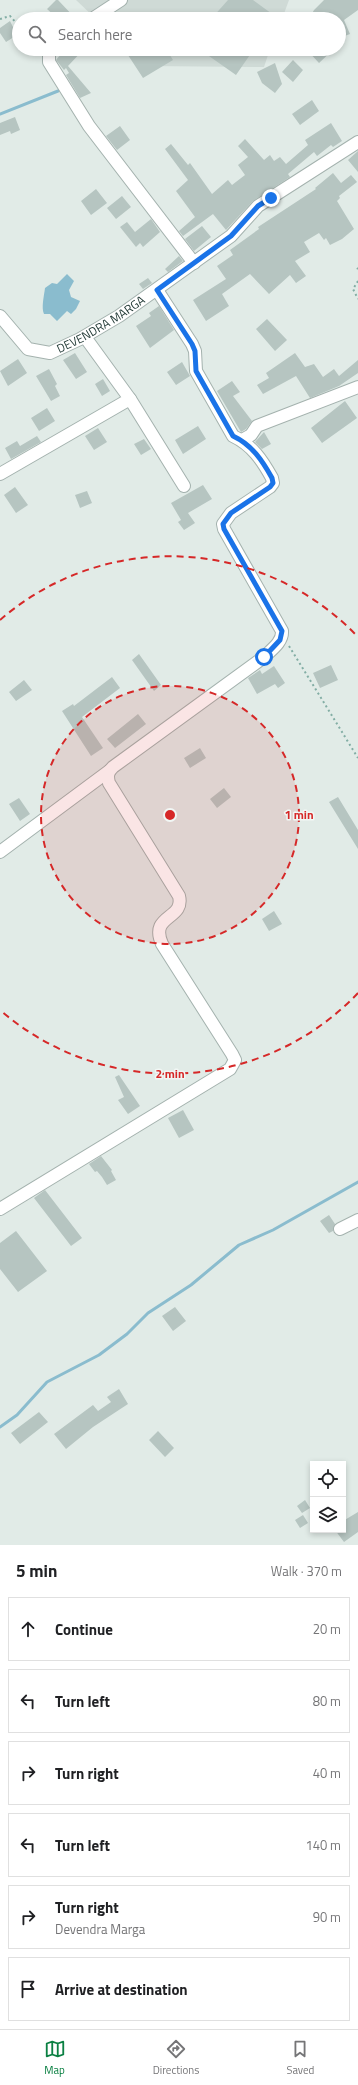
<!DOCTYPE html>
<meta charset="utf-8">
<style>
body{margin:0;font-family:"Titillium Web",sans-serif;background:#f6f6f6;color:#202124}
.controls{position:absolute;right:12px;bottom:12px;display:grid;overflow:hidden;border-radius:0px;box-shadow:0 2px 6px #0003}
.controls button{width:36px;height:36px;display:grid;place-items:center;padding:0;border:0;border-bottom:1px solid #e0e0e0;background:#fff;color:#202124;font:20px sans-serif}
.stop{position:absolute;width:12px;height:12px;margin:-9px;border:3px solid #1a73e8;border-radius:50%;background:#fff}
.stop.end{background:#1a73e8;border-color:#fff;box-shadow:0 1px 4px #0008}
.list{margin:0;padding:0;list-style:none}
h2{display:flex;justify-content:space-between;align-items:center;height:52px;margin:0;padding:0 16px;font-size:17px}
h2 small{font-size:13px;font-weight:400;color:#757577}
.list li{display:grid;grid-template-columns:26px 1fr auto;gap:12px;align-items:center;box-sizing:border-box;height:64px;margin:0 8px 8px;padding:0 8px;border:1px solid #e0e0e0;border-radius:0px}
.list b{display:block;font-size:15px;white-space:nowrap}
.list p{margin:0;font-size:13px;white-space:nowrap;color:#757577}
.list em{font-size:13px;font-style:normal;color:#757577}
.icon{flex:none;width:22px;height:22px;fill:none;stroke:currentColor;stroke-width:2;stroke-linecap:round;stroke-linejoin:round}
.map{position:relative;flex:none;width:358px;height:1545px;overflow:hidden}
.search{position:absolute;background:#fff;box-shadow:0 2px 6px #0003;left:12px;right:12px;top:12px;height:44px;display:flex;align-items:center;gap:10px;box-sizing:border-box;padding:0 14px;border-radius:22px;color:#757577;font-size:15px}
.sheet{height:484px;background:#fff}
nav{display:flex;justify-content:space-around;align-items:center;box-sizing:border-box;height:56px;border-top:1px solid #e0e0e0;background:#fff;font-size:11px;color:#757577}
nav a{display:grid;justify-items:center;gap:2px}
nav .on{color:#0b8043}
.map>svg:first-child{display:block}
.built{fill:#cfdad6}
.water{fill:#8abcce}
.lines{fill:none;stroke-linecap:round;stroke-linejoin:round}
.stream{stroke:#8abcce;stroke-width:3}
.building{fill:#b6c5c1}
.minor-casing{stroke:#a4b2ae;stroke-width:14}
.path{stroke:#82ada4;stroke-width:2;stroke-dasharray:2 3;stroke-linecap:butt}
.minor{stroke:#fff;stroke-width:12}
.route{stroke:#1a73e8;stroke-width:5}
.ring{fill:none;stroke:#d62828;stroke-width:2;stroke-dasharray:7 5}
.labels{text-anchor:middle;stroke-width:3;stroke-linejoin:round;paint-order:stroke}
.street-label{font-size:12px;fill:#223a36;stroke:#f1f7f5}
.centre{fill:#d62828;stroke:#f1f7f5;stroke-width:2}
.ring-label{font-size:12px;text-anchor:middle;font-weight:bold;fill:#d62828;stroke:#f1f7f5;stroke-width:3;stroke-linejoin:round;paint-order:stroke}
</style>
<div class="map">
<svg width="358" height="1545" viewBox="0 0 358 1545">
<rect width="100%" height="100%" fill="#e1ebe7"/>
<path class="built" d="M76,0H289L282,19H96Z
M127,49H270L264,67L145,66Z"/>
<path class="water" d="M67,274L74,281L69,290L71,297L80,301L76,309L71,314L67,311L57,321L50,314H44C41,308 44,296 45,288L52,283L57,284Z"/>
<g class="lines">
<path class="stream" d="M0,114L58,91
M0,1427L17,1415L47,1382L99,1355L127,1334L148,1313L191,1285L239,1245L273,1230L358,1182"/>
</g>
<path class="building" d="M56,0H58L76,19H58L47,9Z
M228,0H253L279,19H211Z
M324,0H358V10L344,20L350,34L339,38V19H309L314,10Z
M10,21L17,35L6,42L0,33V28Z
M65,49H84L68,66L91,93L80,98L66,75L69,73L66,68L64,70L56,60Z
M130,49H166L173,60L143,78L126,52Z
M199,49H254L236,75Z
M306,49H334L319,63Z
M293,60L303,70L293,82L282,72Z
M275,63L282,84L275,93L262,83L257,72Z
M312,100L319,111L300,125L292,114Z
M15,117L20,130L11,134L10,131L0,135V123Z
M331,123L342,141L333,147L331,145L317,156L314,152L288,174L290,177L253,201L226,230L213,214L183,236L179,231L195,217L176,191L188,180L165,149L171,144L188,165L190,163L212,194L228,180L232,185L245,175L238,165L248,157L238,146L245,139L264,160L270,155L274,161L280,157L286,164L308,145L305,140Z
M120,126L130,140L117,150L106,136Z
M358,151V172L348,160Z
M333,173L341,183L351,175L357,182L339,196L340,198L337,201L354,229L342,239L330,245L326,238L324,240L319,233L304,242L310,252L295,261L306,276L296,283L290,275L269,294L250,274L222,294L229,306L206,321L193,300L226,279L217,266L233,255L230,250L259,229L258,227L316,189L315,188Z
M96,189L107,203L91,215L81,201Z
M122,196L131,207L116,219L107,208Z
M151,219L160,232L143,247L140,243L136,247L120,227L127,222L135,232Z
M202,226L211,237L194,251L185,239Z
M179,256L183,261L168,272L165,269Z
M148,278L152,283L143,289L139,284Z
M159,306L174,330L150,348L136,326L151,316L149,313Z
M267,319L287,340L275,351L256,329Z
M75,353L87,372L76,379L63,360Z
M295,353L305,367L314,364L323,377L334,369L339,376L358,360V373L339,386L310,398L296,376L263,394L257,385L269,378L266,373Z
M18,359L27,373L8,386L0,371Z
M182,362L190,376L176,385L167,372Z
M49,369L57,384L55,386L60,396L51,401L36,376Z
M103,379L110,391L102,396L95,384Z
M232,381L240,392L233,396L252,421L246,429L241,432L217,391Z
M345,401L357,418L322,443L311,428Z
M47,408L55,421L39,431L31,418Z
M198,426L206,439L183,454L175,440Z
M98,428L107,442L94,450L85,436Z
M264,432L271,444L262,449L255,442Z
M37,436L41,442L11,459L5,448L17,441L20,446Z
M144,439L151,449L141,455L134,444Z
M203,485L212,499L188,513L195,523L184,530L178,522L181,520L171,503Z
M15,487L28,505L16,513L4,495Z
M87,491L92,503L80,508L75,495Z
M139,654L161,685L154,691L132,660Z
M331,665L338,680L320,688L313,673Z
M274,666L285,683L278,688L275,684L257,694L248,678L260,670L262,674Z
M112,677L120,688L82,717L103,748L91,756L62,711L73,704L74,706Z
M24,680L32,690L16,701L9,692Z
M138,714L146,724L115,748L107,739Z
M200,748L206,758L190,768L184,758Z
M224,788L231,797L217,808L210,799Z
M338,797L358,830V849L329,802Z
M19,798L30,814L20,821L9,804Z
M274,911L282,924L269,931L262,919Z
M119,1075L140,1106L128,1114L118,1100L124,1097L115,1077Z
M183,1110L194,1130L179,1138L168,1118Z
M101,1156L112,1170L111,1171L116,1180L107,1185L102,1177L97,1171L95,1172L89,1164Z
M45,1190L82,1238L71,1246L34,1198Z
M329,1215L335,1224L333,1231L329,1233L320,1221Z
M16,1231L47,1271L18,1292L0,1269V1243Z
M175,1307L186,1321L173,1331L162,1316Z
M119,1389L128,1404L93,1427L66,1449L54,1434L93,1405L98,1411L111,1402L107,1397Z
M39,1412L48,1422L20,1444L11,1433Z
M158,1431L174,1448L165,1457L149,1440Z
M305,1500L310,1508L302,1513L297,1506Z
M358,1512V1532L344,1542L335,1530H343V1521Z
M303,1515L308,1523L300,1528L295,1520Z"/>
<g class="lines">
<g class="minor-casing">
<g id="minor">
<path d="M92,19L121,0"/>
<path d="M51,49L49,52V62L89,126L194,263"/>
<path id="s1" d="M0,316L28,349L50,353L80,339L119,316L231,236L258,206L358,142"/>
<path d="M130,399L184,486"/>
<path d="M242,440L251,435L257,426L358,387"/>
<path d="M0,474L130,399L85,337"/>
<path d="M0,852L109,771"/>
<path d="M0,1209L230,1069L235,1060L232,1054L162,944C149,914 185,920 179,896L109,783C107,775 108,772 113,767L264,657C271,650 283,642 282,631L224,529L223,524L231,513L270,487L273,483L272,478C262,460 252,445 233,436L196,371L195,351L192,344L157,290"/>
<path d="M340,1229L358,1220"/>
</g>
</g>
<path class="path" d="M0,19L10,16L19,26
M357,268L358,269
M358,281L353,289L358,299
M289,646L358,758"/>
<use href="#minor" class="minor"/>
</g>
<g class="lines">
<path class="route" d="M264,657L280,640L282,631L224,529L223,524L231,513L270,487L273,483L272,478C262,460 252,445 233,436L196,371L195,351L192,344L157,290L231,236L258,206L271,198"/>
</g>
<circle cx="170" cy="815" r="129" fill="#d62828" fill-opacity=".12"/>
<g class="ring">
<circle cx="170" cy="815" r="129"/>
<path d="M358 993A259 259 0 0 1 0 1010M0 620A259 259 0 0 1 358 637"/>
</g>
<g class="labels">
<g class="street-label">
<text dy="4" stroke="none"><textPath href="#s1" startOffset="124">DEVENDRA MARGA</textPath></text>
</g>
</g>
<circle cx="170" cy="815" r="6" class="centre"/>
<g class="ring-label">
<text x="299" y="819">1 min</text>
<text x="170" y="1078">2 min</text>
</g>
</svg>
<div class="controls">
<button><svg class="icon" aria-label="locate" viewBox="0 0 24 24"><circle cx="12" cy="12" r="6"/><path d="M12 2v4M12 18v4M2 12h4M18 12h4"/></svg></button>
<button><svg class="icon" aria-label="layers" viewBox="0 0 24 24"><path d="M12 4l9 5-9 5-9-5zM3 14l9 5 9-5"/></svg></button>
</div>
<div class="stop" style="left:264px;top:657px"></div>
<div class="stop end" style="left:271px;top:198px"></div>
<div class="search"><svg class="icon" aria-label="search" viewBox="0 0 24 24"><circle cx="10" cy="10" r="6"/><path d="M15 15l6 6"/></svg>Search here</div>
</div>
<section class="sheet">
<h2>5 min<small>Walk · 370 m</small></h2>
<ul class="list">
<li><svg class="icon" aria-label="ahead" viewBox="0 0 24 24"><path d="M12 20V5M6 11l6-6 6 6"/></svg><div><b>Continue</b></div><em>20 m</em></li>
<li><svg class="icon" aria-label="left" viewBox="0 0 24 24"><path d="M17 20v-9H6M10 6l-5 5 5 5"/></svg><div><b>Turn left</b></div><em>80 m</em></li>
<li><svg class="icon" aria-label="right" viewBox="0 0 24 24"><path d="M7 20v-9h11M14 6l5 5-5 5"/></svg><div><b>Turn right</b></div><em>40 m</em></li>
<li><svg class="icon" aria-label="left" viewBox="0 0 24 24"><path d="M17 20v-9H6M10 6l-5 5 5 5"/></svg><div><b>Turn left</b></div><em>140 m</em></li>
<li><svg class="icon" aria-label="right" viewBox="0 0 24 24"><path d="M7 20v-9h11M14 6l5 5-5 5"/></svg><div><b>Turn right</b><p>Devendra Marga</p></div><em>90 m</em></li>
<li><svg class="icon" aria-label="arrive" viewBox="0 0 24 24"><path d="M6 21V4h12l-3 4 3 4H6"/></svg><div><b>Arrive at destination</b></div></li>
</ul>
</section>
<nav>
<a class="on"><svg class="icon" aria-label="map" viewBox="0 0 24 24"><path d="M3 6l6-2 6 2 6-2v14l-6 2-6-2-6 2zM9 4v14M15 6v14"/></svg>Map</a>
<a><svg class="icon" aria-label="directions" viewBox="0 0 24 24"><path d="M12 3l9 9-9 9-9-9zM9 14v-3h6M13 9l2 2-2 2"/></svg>Directions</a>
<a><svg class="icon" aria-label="saved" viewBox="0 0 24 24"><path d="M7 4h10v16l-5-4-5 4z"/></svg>Saved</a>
</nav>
